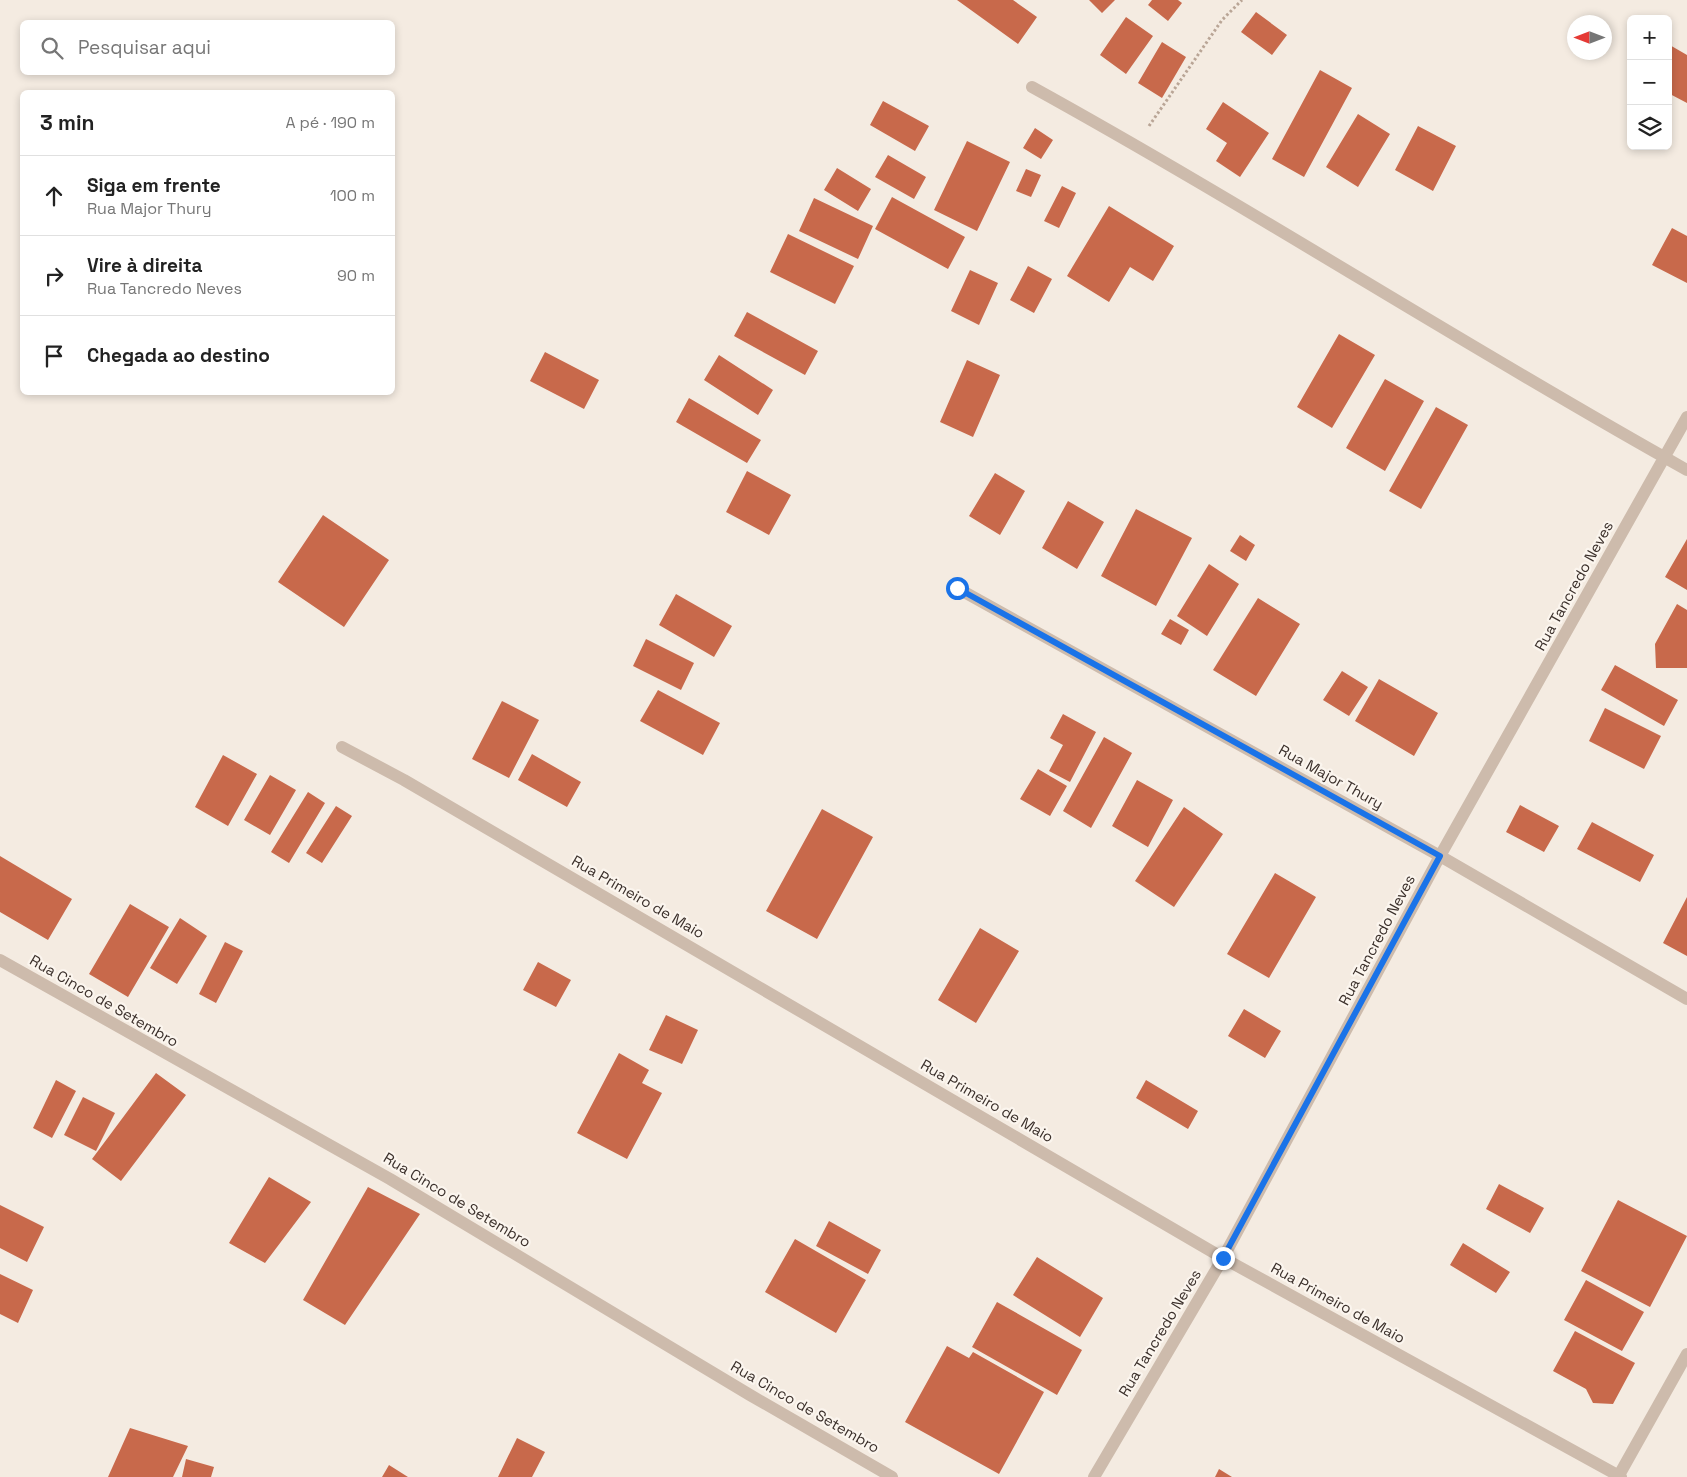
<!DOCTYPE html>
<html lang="pt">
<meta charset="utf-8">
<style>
body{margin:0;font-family:"Space Grotesk",sans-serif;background:#f6f6f6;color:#222}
.controls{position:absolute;right:15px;top:15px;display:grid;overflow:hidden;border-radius:8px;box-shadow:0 2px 8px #0003}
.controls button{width:45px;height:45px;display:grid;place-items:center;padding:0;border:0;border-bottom:1px solid #e0e0e0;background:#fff;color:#222;font:25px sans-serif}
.compass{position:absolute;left:1567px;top:15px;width:45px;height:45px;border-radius:50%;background:#fff;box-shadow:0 2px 8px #0003;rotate:270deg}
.stop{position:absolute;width:15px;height:15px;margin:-11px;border:4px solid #1a73e8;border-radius:50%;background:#fff}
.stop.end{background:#1a73e8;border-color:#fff;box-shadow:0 1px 5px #0008}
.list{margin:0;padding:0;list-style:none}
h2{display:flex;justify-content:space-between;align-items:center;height:65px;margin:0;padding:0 20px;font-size:21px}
h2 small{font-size:16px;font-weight:400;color:#767676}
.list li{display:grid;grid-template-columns:32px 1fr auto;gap:15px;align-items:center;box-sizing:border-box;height:80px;padding:0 20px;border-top:1px solid #e0e0e0}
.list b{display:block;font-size:19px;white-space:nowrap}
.list p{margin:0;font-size:16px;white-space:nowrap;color:#767676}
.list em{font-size:16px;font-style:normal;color:#767676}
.icon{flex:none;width:28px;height:28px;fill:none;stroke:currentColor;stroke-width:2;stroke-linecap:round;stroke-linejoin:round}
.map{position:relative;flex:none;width:1687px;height:1477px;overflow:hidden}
.search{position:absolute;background:#fff;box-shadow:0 2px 8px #0003;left:20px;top:20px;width:375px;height:55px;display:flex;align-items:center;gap:12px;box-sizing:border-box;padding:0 18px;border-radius:8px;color:#767676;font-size:19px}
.panel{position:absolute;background:#fff;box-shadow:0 2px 8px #0003;left:20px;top:90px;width:375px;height:305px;border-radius:8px}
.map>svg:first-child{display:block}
.building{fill:#c8694b}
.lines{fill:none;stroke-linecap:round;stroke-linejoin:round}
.path{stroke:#b9a596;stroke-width:3;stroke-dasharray:2.5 2.5;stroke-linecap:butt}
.minor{stroke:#cdbbac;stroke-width:12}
.route{stroke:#1a73e8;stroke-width:6}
.labels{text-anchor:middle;stroke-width:4.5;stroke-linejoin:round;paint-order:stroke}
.street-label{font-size:15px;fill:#3b302b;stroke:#fbf5ee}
</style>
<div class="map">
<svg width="1687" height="1477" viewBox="0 0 1687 1477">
<rect width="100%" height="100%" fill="#f4ebe1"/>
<path class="building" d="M957,0H1013L1037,17L1018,44Z
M1089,0H1115L1102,13Z
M1152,0H1178L1182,3L1168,21L1148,5Z
M1256,12L1287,35L1272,55L1241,32Z
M1126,17L1153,36L1126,74L1100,55Z
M1162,42L1186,57L1162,98L1138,83Z
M1668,44L1687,55V103L1668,93Z
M1320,70L1352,88L1304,177L1272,159Z
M883,101L929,126L915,151L870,125Z
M1223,102L1269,133L1240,177L1216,161L1227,143L1206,129Z
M1358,114L1390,134L1358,187L1326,167Z
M1418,126L1456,146L1433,191L1395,170Z
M1035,128L1053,140L1041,159L1023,148Z
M967,141L1010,162L977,231L934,210Z
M888,155L926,177L914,199L875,177Z
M837,168L871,189L858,211L824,190Z
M1026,169L1041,175L1031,197L1016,191Z
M1062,186L1076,193L1059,228L1044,221Z
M892,197L965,237L948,269L875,229Z
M814,198L873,226L858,259L799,231Z
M1109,206L1174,246L1153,281L1130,267L1109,302L1067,276Z
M1672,228L1687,236V283L1652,265Z
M788,234L854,266L835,304L770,272Z
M1028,266L1052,279L1034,313L1010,300Z
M970,270L998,283L979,325L951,311Z
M747,312L818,351L805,375L734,336Z
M1339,334L1375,355L1332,428L1297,407Z
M545,352L599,380L584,409L530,381Z
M719,355L773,390L758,415L704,380Z
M967,360L1000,375L973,437L940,422Z
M1385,379L1424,401L1385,471L1346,448Z
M689,398L761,440L747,463L676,422Z
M1436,407L1468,425L1421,509L1389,491Z
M747,471L791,495L769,535L726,512Z
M995,473L1025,491L1000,535L969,516Z
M1068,501L1104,522L1077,569L1042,548Z
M1136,509L1192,538L1156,606L1101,576Z
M323,515L389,560L344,627L278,582Z
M1240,535L1255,545L1246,561L1230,551Z
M1687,539V590L1665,577Z
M1209,564L1239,584L1207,636L1177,616Z
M676,594L732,626L714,657L659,625Z
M1258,598L1300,624L1256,696L1213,670Z
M1677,604L1687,610V668H1656L1655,644Z
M1170,619L1189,630L1181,645L1161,634Z
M646,639L694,663L681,690L633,666Z
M1615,665L1678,700L1664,726L1601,690Z
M1342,671L1368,687L1349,716L1323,700Z
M1379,679L1438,713L1414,756L1355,721Z
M658,690L720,723L703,755L640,721Z
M502,701L539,720L509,778L472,759Z
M1605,708L1661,736L1644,769L1589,741Z
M1063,714L1096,732L1070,782L1049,771L1063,745L1050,738Z
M1104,737L1132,753L1091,828L1063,811Z
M532,754L581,782L567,807L518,780Z
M223,755L257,774L228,826L195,807Z
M1038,769L1067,786L1050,816L1020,799Z
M270,775L296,790L270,835L244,820Z
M1137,780L1173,800L1148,847L1112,826Z
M308,792L325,803L289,863L271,852Z
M1520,805L1559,826L1544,852L1506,832Z
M336,806L352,816L322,863L306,853Z
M1184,807L1223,834L1174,907L1135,881Z
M822,809L873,837L817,939L766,911Z
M1592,822L1654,855L1640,882L1577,849Z
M0,856L72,899L48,940L0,912Z
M1275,873L1316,897L1269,978L1227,954Z
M1687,897V956L1663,943Z
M130,904L169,927L128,997L89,974Z
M180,918L207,936L177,984L150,968Z
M980,928L1019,951L976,1023L938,1000Z
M225,942L243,951L216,1003L199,994Z
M538,962L571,980L556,1007L523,990Z
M1244,1009L1281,1031L1265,1058L1228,1036Z
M666,1015L698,1030L682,1064L649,1050Z
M619,1053L649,1070L642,1083L662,1093L627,1159L577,1133Z
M156,1073L186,1095L121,1181L92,1159Z
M56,1080L76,1091L52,1138L33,1128Z
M1146,1080L1198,1111L1188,1129L1136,1098Z
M83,1097L115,1113L96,1151L64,1135Z
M269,1177L311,1202L265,1263L229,1243Z
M1499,1184L1544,1208L1530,1233L1486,1209Z
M368,1187L420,1214L345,1325L303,1300Z
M1618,1200L1687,1236L1650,1307L1581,1271Z
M0,1205L44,1227L27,1262L0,1248Z
M829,1221L881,1250L868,1274L816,1246Z
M795,1239L866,1280L836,1333L765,1292Z
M1463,1243L1510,1272L1496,1293L1450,1265Z
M1037,1257L1103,1298L1080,1337L1013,1295Z
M0,1274L33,1290L18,1323L0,1314Z
M1586,1280L1644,1312L1622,1351L1564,1320Z
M997,1302L1082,1350L1057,1395L972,1347Z
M1575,1331L1635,1363L1613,1404L1593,1403L1586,1389L1553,1371Z
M947,1346L969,1358L973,1352L1044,1392L999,1474L905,1422Z
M130,1428L188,1446L173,1477H108Z
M517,1438L545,1452L532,1477H498Z
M186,1459L214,1467L211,1477H182Z
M389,1465L408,1477H382Z
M1219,1469L1232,1477H1215Z"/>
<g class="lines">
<path class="path" d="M1149,126L1222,20L1242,0"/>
<path class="minor" d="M1032,87C1253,209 1466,347 1687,470
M957,588L1440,856L1687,999
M342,747L404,780L1223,1258L1621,1477
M0,960L390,1179L750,1395L892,1477
M1094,1477L1223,1258L1440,856L1687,417
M1618,1477L1687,1354"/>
</g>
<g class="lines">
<path class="route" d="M957,588L1440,856L1223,1258"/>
</g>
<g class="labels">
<g class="street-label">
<text transform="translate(1574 586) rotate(-61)" y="5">Rua Tancredo Neves</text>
<text transform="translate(1331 777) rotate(29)" y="5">Rua Major Thury</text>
<text transform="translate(638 897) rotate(30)" y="5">Rua Primeiro de Maio</text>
<text transform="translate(1377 940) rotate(-62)" y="5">Rua Tancredo Neves</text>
<text transform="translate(104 1001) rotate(30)" y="5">Rua Cinco de Setembro</text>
<text transform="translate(987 1101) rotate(30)" y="5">Rua Primeiro de Maio</text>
<text transform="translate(457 1200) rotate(31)" y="5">Rua Cinco de Setembro</text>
<text transform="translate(1338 1303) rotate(29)" y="5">Rua Primeiro de Maio</text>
<text transform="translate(1160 1333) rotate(-59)" y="5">Rua Tancredo Neves</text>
<text transform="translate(805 1407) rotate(30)" y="5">Rua Cinco de Setembro</text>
</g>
</g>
</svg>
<div class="controls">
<button>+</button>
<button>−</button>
<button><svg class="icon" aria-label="layers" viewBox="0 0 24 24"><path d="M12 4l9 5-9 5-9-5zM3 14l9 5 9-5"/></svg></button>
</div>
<svg class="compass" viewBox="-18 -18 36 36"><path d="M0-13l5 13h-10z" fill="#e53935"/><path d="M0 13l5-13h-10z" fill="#767676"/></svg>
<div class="stop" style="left:957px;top:588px"></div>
<div class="stop end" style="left:1223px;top:1258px"></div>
<div class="search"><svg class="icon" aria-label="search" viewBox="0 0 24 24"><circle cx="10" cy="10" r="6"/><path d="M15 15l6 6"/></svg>Pesquisar aqui</div>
<section class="panel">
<h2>3 min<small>A pé · 190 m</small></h2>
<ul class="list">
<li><svg class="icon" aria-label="ahead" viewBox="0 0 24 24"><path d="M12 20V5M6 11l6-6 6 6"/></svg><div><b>Siga em frente</b><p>Rua Major Thury</p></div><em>100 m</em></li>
<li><svg class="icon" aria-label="right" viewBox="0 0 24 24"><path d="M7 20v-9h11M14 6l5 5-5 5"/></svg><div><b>Vire à direita</b><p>Rua Tancredo Neves</p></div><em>90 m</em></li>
<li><svg class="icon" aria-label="arrive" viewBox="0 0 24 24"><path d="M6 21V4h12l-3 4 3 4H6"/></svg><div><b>Chegada ao destino</b></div></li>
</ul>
</section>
</div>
